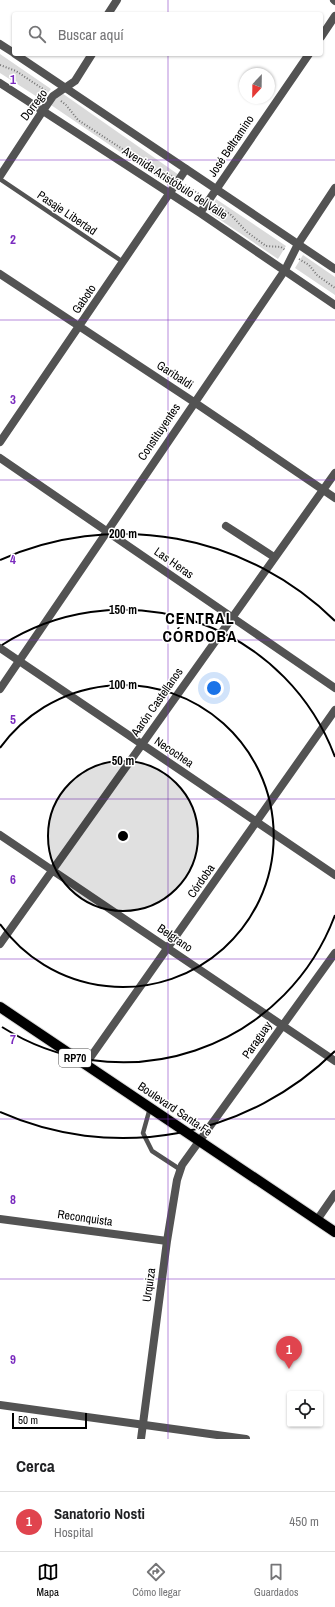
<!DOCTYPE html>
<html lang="es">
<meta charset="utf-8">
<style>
body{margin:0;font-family:"Archivo Narrow",sans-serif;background:#f6f6f6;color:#202124}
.controls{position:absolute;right:12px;bottom:12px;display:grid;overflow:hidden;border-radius:4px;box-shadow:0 1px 3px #0004}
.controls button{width:36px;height:36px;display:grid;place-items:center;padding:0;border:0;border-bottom:1px solid #e0e0e0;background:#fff;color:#202124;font:20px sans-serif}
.compass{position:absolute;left:239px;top:68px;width:36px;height:36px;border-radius:50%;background:#fff;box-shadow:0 1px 3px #0004;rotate:202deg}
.scale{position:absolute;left:12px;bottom:10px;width:75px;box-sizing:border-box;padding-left:4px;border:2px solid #000;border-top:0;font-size:11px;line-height:14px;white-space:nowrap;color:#000;-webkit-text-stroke:3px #fff;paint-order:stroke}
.you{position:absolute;left:214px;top:688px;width:14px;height:14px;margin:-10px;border:3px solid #fff;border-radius:50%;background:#1a73e8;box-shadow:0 0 0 6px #1a73e833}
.badge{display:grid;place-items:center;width:26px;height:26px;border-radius:50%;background:#000;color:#fff;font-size:13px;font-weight:700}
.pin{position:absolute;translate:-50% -33px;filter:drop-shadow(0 1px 2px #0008)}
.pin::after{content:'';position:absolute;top:21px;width:14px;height:12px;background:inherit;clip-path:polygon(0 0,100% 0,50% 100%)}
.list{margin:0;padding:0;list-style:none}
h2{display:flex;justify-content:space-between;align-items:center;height:52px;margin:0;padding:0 16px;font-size:17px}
h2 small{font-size:13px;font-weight:400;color:#757577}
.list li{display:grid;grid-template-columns:26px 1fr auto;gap:12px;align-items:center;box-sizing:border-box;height:60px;padding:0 16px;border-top:1px solid #e0e0e0}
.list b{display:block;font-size:15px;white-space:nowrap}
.list p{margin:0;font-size:13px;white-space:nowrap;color:#757577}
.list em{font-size:13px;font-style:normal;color:#757577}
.icon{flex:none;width:22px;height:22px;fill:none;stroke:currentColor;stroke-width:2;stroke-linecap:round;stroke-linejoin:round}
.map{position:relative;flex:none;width:335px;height:1439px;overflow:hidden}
.search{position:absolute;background:#fff;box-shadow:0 1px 3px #0004;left:12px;right:12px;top:12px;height:44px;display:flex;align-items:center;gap:10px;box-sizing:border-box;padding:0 14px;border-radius:4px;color:#757577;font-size:15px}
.sheet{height:112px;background:#fff}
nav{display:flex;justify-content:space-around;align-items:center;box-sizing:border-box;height:56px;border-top:1px solid #e0e0e0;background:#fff;font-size:11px;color:#757577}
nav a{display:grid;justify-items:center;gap:2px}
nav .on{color:#000}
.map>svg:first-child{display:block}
.green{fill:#dadada}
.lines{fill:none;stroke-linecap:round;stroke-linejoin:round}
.primary-casing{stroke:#dbdbdb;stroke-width:12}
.path{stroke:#757575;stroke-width:2;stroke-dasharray:1 2;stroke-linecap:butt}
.service{stroke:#535353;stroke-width:4.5}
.minor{stroke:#535353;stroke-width:8}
.tertiary{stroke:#535353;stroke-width:8}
.primary{stroke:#000;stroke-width:10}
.grid{fill:none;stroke:#7b2cbf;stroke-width:1;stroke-opacity:0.55}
.ring{fill:none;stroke:#000;stroke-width:2}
.labels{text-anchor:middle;stroke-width:3;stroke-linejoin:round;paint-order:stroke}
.shield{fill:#fff;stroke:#4c4c4c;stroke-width:1}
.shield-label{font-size:11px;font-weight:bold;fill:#000}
.street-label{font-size:12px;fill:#000;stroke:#fff}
.district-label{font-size:16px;font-weight:bold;letter-spacing:1px;fill:#000;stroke:#fff}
.grid-label{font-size:13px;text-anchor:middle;font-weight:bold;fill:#7b2cbf;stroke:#fff;stroke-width:3;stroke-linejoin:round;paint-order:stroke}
.centre{fill:#000;stroke:#fff;stroke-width:2}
.ring-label{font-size:12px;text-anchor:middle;font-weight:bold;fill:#000;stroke:#fff;stroke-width:3;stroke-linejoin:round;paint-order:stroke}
</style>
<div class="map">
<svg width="335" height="1439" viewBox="0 0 335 1439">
<rect width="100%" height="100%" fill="#fff"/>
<path class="green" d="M0,54L51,89L42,100L0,73Z
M59,91L179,175L170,186L51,105Z
M216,199L286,246L278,259L210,213Z
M303,255L335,277V295L295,268Z"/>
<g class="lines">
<g class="primary-casing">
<path id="primary" d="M0,1007L335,1232"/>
</g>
<path class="path" d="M0,65L16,71L46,91
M61,101L66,105L78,120L159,173L172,176
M185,185L202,196
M215,205L231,215L247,232L266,246L281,247L285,250
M299,259L309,265L317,275L335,288"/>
<path class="service" d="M0,179L123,262
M150,1108L143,1133L152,1151L181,1170"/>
<path class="minor" d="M334,0L335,1
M108,14L117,0
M0,176L42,112L53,96L75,81L92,54
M0,274L194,402L335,498
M0,442L186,169
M0,458L335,688
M226,526L274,557
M0,648L335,875
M0,689L285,270L298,244L335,188
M0,835L335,1061
M0,944L335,473
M85,1065L335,710
M0,1219L167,1241
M317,1220L335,1194
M141,1439L167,1241L177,1180L182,1165L335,953"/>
<path class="tertiary" d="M321,37L335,16
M0,44L14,53
M15,54L335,269
M0,83L200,213L335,305
M200,213L309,54
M0,1405L246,1439"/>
<use href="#primary" class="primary"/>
</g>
<path class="grid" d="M168,0V14M168,54V1439M0,160H335M0,320H335M0,480H335M0,640H335M0,799H335M0,959H335M0,1119H335M0,1279H335"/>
<circle cx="123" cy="836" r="75" fill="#000" fill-opacity=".12"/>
<g class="ring">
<circle cx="123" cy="836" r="75"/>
<path d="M0 748A151 151 0 1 1 0 924"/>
<path d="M335 915A226 226 0 0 1 2 1027M2 645A226 226 0 0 1 335 757"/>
<path d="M335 1051A302 302 0 0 1 0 1112M0 560A302 302 0 0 1 335 621"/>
</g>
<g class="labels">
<rect class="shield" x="59" y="1049" width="32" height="18" rx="3"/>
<g class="shield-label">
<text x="75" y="1062">RP70</text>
</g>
<g class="street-label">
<text transform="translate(34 105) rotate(-53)" y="4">Dorrego</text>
<text transform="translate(231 146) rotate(-56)" y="4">José Beltramino</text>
<text transform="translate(175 183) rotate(33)" y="4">Avenida Aristóbulo del Valle</text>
<text transform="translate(67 213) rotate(34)" y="4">Pasaje Libertad</text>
<text transform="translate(84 299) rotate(-56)" y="4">Gaboto</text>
<text transform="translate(175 375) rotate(33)" y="4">Garibaldi</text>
<text transform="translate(159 432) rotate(-56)" y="4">Constituyentes</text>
<text transform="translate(174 563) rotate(35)" y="4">Las Heras</text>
<text transform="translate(157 702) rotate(-55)" y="4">Aarón Castellanos</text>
<text transform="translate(174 752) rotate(34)" y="4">Necochea</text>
<text transform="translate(201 881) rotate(-55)" y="4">Córdoba</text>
<text transform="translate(175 938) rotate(34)" y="4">Belgrano</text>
<text transform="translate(257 1040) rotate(-55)" y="4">Paraguay</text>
<text transform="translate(175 1109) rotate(34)" y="4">Boulevard Santa Fe</text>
<text transform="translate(85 1218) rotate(8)" y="4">Reconquista</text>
<text transform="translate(149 1285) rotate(-82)" y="4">Urquiza</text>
</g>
<g class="district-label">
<text x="200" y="624">CENTRAL<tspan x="200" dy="18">CÓRDOBA</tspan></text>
</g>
</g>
<g class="grid-label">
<text x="13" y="84">1</text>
<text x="13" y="244">2</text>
<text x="13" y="404">3</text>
<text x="13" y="564">4</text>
<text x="13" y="724">5</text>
<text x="13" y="884">6</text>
<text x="13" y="1044">7</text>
<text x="13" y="1204">8</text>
<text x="13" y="1364">9</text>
</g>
<circle cx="123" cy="836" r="6" class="centre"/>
<g class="ring-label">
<text x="123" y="538">200 m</text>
<text x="123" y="614">150 m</text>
<text x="123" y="689">100 m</text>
<text x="123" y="765">50 m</text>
</g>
</svg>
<div class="controls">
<button><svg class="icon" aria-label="locate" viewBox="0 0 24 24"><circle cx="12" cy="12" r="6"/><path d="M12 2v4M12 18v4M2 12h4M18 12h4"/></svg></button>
</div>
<svg class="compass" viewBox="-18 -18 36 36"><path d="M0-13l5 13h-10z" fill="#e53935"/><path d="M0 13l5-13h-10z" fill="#757577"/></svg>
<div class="scale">50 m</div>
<div class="you"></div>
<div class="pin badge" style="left:289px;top:1369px;background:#e0444e">1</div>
<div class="search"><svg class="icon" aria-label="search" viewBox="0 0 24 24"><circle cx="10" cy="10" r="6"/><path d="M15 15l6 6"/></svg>Buscar aquí</div>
</div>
<section class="sheet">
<h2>Cerca<small></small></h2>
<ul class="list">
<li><span class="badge" style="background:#e0444e">1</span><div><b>Sanatorio Nosti</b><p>Hospital</p></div><em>450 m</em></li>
</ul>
</section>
<nav>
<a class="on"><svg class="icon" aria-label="map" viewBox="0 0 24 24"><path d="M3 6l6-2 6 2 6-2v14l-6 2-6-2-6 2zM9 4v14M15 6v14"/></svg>Mapa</a>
<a><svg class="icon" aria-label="directions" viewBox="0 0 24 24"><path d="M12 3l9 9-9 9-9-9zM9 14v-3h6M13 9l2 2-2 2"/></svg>Cómo llegar</a>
<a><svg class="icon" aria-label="saved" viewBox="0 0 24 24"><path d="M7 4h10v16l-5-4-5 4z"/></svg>Guardados</a>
</nav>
